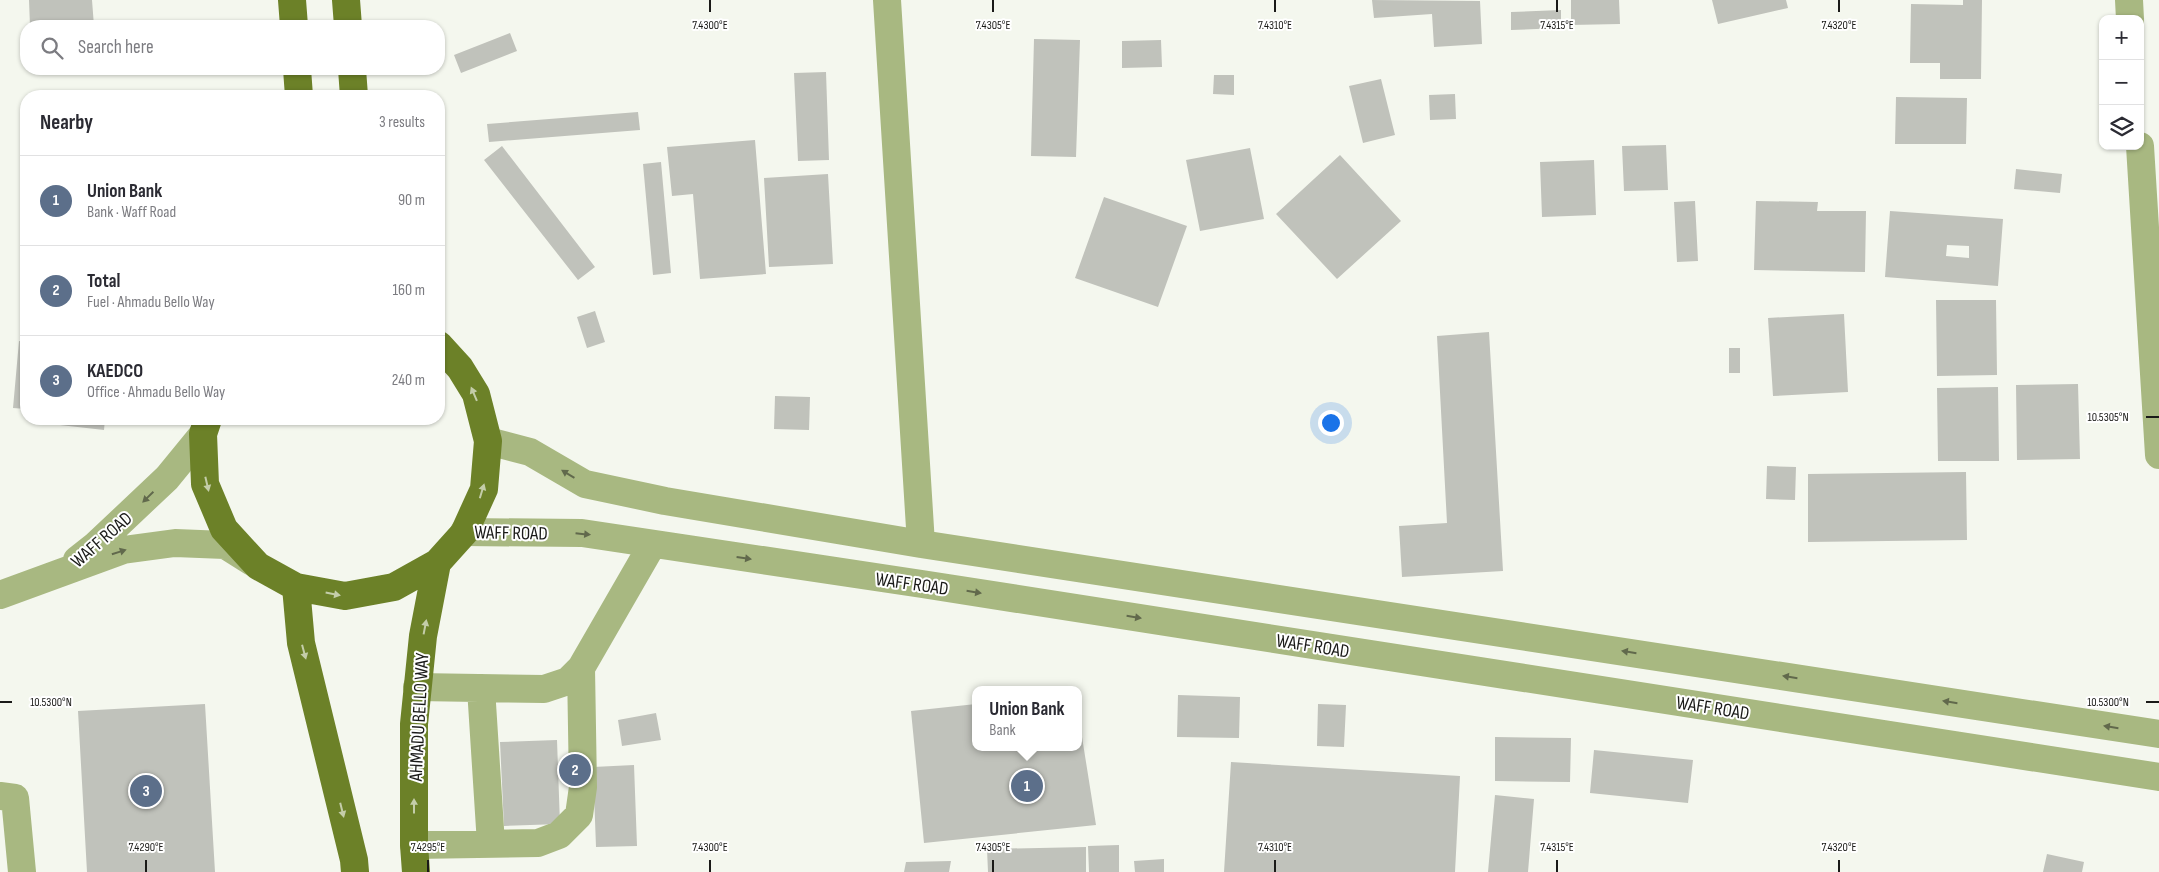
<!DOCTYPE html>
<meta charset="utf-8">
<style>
body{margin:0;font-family:"Sofia Sans Condensed",sans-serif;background:#f7f7f7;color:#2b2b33}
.controls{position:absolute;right:15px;top:15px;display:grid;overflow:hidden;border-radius:10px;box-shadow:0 1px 4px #0004}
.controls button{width:45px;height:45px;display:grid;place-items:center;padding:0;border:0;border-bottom:1px solid #e1e1e2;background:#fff;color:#2b2b33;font:25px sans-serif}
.you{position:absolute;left:1330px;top:422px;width:18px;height:18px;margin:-12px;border:4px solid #fff;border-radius:50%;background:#1a73e8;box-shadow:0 0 0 8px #1a73e833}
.badge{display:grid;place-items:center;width:32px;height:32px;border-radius:50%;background:#922c91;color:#fff;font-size:16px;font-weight:700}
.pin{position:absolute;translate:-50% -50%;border:2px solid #fff;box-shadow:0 1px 5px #0006}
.popup{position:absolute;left:972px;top:686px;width:110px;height:65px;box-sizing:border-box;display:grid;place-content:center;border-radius:10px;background:#fff;filter:drop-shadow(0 1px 4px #0005);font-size:16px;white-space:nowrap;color:#7c7c81}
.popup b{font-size:19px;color:#2b2b33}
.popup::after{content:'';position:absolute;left:50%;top:100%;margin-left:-10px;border:10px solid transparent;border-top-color:#fff}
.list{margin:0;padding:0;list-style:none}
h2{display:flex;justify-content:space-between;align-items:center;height:65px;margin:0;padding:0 20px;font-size:21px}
h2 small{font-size:16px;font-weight:400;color:#7c7c81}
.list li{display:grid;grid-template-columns:32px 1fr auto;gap:15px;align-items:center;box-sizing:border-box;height:90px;padding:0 20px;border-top:1px solid #e1e1e2}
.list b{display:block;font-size:19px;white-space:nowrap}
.list p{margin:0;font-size:16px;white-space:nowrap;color:#7c7c81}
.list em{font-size:16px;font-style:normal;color:#7c7c81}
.icon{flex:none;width:28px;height:28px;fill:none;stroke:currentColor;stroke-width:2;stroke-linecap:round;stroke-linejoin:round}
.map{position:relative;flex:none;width:2159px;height:872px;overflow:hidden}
.search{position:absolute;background:#fff;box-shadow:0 1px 4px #0004;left:20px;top:20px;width:425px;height:55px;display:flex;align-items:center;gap:12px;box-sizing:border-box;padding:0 18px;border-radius:20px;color:#7c7c81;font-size:19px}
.panel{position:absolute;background:#fff;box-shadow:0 1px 4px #0004;left:20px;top:90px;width:425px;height:335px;border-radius:20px}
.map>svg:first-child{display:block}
.building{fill:#c0c2bb;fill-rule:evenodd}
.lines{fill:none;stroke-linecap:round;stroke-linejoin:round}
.minor{stroke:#a8b881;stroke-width:28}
.major{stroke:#6c8128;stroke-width:28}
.oneway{fill:#c4cda9}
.oneway2{fill:#61694c}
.ticks{fill:none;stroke:#1a1a18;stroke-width:2}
.labels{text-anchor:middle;stroke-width:4;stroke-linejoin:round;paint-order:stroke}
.street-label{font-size:19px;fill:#1a1a18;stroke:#fff}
.ticks-label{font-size:12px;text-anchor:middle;fill:#1a1a18;stroke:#fff;stroke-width:4;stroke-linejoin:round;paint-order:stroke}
</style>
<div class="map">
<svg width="2159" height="872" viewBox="0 0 2159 872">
<rect width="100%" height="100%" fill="#f4f7ee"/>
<path class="building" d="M29,0H92L94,26H30Z
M1372,0L1480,1L1482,44L1434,47L1432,14L1374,18Z
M1571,0H1619L1620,24L1571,25Z
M1712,0H1786L1788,8L1718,24Z
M1963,0H1982L1981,79H1940V63H1910L1911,4L1963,5Z
M1561,10V28L1511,30V12Z
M510,33L517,51L461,73L454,55Z
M1034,39L1080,40L1076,157L1031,156Z
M1161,40L1162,67L1122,68V41Z
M826,72L829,160L798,161L794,73Z
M1214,75H1234V95L1213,94Z
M1381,79L1395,135L1363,143L1349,86Z
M1455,94L1456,119L1430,120L1429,95Z
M1896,97L1967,98L1966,144H1895Z
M638,112L640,130L489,142L487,124Z
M755,140L766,274L700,279L693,194L672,196L667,147Z
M1666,145L1668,190L1624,191L1622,146Z
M502,146L595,267L578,280L484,160Z
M1250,148L1264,219L1200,231L1186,160Z
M1340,155L1401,221L1337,279L1276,214Z
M1594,160L1596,215L1542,217L1540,162Z
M661,162L671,273L653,275L643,164Z
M2016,169L2062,174L2060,193L2014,189Z
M828,174L833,264L769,267L764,178Z
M1104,197L1187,226L1158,307L1075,278Z
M20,201H26V234H21Z
M1695,201L1698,261L1677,262L1674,202Z
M1756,201L1818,202L1817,211H1866L1865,272L1754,270Z
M1890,211L2003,219L1998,286L1885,277ZM1947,245L1969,246V258L1946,256Z
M1936,300H1996L1997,375L1937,376Z
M595,311L605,342L587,348L577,317Z
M1844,314L1848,392L1773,396L1768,318Z
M1489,332L1503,571L1402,577L1399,526L1447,523L1437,336Z
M19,341L26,342V409L13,408Z
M1729,348H1740V373H1729Z
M2078,384L2080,459L2017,460L2016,385Z
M1998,387L1999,461H1938L1937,388Z
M775,396L810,397L809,430L774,429Z
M52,419H105L104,430L51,424Z
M1767,466L1796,467L1795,500L1766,499Z
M1966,472L1967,540L1808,542V474Z
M1178,695L1240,697L1239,738L1177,737Z
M205,704L215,872H87L78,711Z
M976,704V747H1078L1079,718L1096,825L924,843L911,711Z
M1318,704L1346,705L1344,747L1317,746Z
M656,713L661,740L622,746L618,720Z
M1495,737L1571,738L1570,782L1495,781Z
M557,740L560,824L504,826L500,742Z
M1594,750L1693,760L1688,803L1590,793Z
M1231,762L1460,776L1455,872H1224Z
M634,765L637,846L596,847L593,767Z
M1495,795L1534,799L1528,872H1488Z
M1119,845V872H1089L1088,846Z
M1086,847V872H988L987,849Z
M2047,854L2084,862L2082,872H2043Z
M1164,859V872H1135L1134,861Z
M951,861L949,872H904L906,862Z"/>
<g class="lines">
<path class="minor" d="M887,0L921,544
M2129,0L2130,19
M2140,146L2159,455
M488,441L530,452L585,484L665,501L921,544L2159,734
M464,532L582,533L922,584L2159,777
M77,560L96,545L167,478L203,434
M0,595L123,550L175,543L225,545L252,562
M417,687L544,689L568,681L581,668L652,545
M481,688L491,844
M0,796L15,798L22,872
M414,845L538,843L559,835L579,815L583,787L581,668"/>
<path class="major" d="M292,0L294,26
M346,0L348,26
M297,69L299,96
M352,69L354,96
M208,419L203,434L205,484L224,529L258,566L296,587L345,596L394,587L437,563L464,533L484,489L488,441L476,394L460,368L439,345
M296,587L301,643L354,860L355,872
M416,872L414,845V724L423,636L437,563"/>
</g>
<defs><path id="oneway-solid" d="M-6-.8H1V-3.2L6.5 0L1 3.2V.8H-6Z" transform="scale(1.25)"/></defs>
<g class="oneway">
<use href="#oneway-solid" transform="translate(474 394) rotate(-113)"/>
<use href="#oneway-solid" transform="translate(207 484) rotate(77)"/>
<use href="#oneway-solid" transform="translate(482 491) rotate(-73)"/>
<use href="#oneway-solid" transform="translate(333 594) rotate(11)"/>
<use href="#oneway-solid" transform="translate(425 627) rotate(-79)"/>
<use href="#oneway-solid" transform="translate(304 652) rotate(75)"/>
<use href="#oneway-solid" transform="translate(414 806) rotate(-90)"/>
<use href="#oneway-solid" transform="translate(342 810) rotate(76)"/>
</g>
<g class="oneway2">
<use href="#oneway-solid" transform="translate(568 474) rotate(-149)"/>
<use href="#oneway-solid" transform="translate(148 497) rotate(136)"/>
<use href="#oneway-solid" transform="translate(583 534) rotate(6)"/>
<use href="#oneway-solid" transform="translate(119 552) rotate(-18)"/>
<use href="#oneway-solid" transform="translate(744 558) rotate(8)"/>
<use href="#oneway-solid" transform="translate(974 592) rotate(9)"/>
<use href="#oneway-solid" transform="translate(1134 617) rotate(9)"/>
<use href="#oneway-solid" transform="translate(1629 652) rotate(-171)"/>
<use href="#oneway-solid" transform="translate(1790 677) rotate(-171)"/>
<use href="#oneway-solid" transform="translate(1950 702) rotate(-171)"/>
<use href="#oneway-solid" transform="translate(2111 727) rotate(-171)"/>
</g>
<path class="ticks" d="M710,0V12M993,0V12M1275,0V12M1557,0V12M1839,0V12M2146,417H2159M0,702H12M2146,702H2159M146,860V872M428,860V872M710,860V872M993,860V872M1275,860V872M1557,860V872M1839,860V872"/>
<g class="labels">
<g class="street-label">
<text transform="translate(511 532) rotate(1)" y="7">WAFF ROAD</text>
<text transform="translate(101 539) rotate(-41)" y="7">WAFF ROAD</text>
<text transform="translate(912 583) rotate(8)" y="7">WAFF ROAD</text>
<text transform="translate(1313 645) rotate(9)" y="7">WAFF ROAD</text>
<text transform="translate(1713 707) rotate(9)" y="7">WAFF ROAD</text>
<text transform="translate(418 717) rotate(-87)" y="7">AHMADU BELLO WAY</text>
</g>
</g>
<g class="ticks-label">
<text x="710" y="29">7.4300°E</text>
<text x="993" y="29">7.4305°E</text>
<text x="1275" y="29">7.4310°E</text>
<text x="1557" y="29">7.4315°E</text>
<text x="1839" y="29">7.4320°E</text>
<text x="2108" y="421">10.5305°N</text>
<text x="51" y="706">10.5300°N</text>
<text x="2108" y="706">10.5300°N</text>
<text x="146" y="851">7.4290°E</text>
<text x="428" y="851">7.4295°E</text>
<text x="710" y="851">7.4300°E</text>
<text x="993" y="851">7.4305°E</text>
<text x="1275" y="851">7.4310°E</text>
<text x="1557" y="851">7.4315°E</text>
<text x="1839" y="851">7.4320°E</text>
</g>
</svg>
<div class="controls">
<button>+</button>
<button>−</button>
<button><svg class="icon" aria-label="layers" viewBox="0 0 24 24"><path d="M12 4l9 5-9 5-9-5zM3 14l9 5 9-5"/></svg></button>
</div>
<div class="you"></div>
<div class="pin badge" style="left:1027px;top:786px;background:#5c6f8a">1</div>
<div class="popup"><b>Union Bank</b>Bank</div>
<div class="pin badge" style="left:575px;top:770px;background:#5c6f8a">2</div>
<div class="pin badge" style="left:146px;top:791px;background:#5c6f8a">3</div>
<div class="search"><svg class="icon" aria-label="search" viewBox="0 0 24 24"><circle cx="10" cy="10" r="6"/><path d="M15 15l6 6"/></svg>Search here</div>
<section class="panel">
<h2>Nearby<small>3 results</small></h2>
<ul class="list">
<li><span class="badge" style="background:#5c6f8a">1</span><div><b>Union Bank</b><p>Bank · Waff Road</p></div><em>90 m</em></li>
<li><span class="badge" style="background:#5c6f8a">2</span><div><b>Total</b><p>Fuel · Ahmadu Bello Way</p></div><em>160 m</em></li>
<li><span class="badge" style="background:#5c6f8a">3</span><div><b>KAEDCO</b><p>Office · Ahmadu Bello Way</p></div><em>240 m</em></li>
</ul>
</section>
</div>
